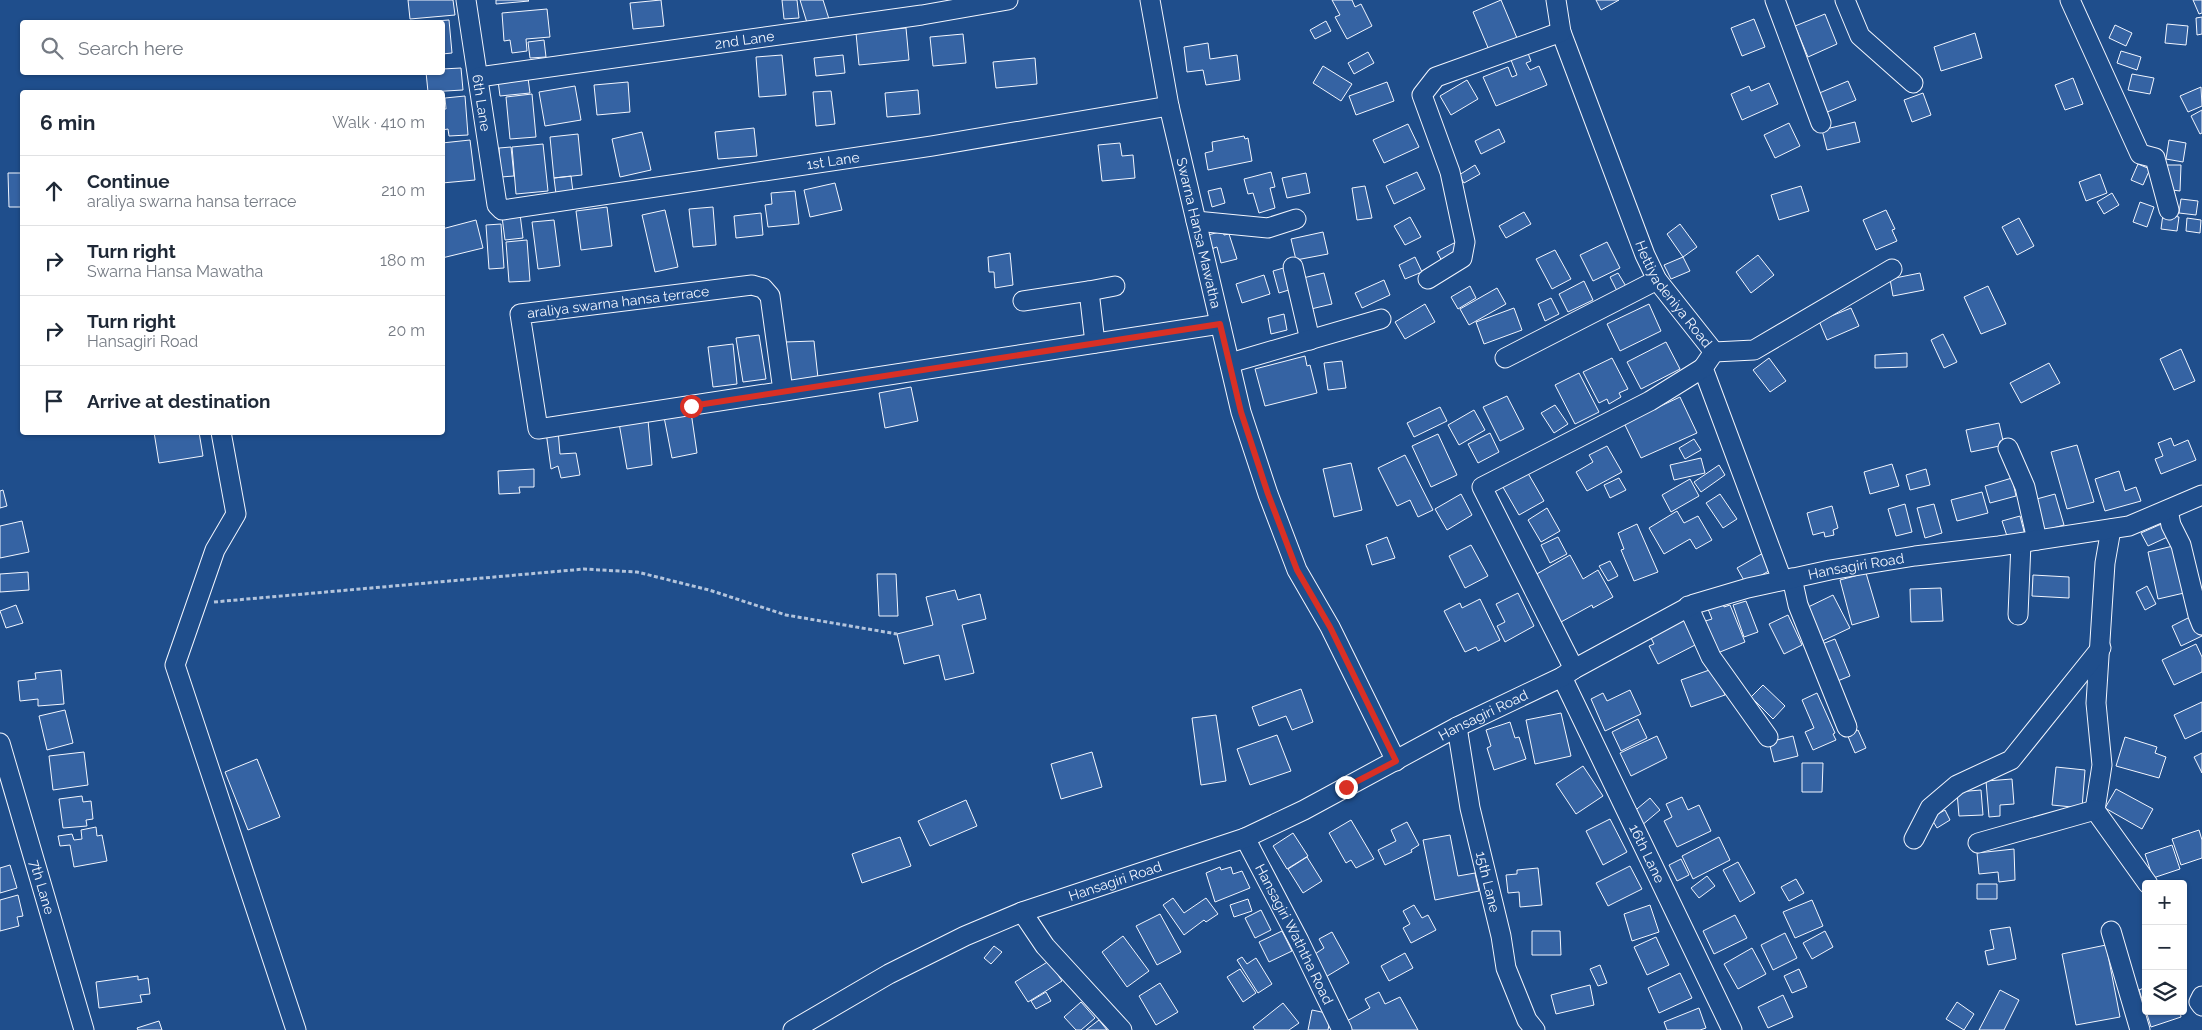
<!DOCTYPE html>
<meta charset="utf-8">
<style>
body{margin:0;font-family:Raleway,sans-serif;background:#f2f2f3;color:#1f2937}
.controls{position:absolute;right:15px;bottom:15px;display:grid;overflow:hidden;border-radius:5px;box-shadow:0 1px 4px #0004}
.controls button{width:45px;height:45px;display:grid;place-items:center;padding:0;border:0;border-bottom:1px solid #e0e1e3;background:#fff;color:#1f2937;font:25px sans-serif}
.stop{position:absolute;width:15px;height:15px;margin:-11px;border:4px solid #d93025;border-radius:50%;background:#fff}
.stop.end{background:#d93025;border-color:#fff;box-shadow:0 1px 5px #0008}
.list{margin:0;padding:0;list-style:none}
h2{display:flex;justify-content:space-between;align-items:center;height:65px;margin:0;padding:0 20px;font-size:21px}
h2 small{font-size:16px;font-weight:400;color:#747a83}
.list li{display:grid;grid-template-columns:32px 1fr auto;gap:15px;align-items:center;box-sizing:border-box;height:70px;padding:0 20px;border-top:1px solid #e0e1e3}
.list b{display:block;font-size:19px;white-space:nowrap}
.list p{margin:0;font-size:16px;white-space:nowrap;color:#747a83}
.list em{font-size:16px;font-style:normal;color:#747a83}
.icon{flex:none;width:28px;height:28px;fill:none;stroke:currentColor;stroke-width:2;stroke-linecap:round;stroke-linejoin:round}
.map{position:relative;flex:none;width:2202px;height:1030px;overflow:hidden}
.search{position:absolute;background:#fff;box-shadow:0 1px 4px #0004;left:20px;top:20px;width:425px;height:55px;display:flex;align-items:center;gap:12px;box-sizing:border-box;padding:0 18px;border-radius:5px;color:#747a83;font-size:19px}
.panel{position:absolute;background:#fff;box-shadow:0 1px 4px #0004;left:20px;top:90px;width:425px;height:345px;border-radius:5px}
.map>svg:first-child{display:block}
.building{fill:#3563a3;stroke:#f2f6ff}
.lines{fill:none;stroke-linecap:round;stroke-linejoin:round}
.minor-casing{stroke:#f2f6ff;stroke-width:21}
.path{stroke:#b3c4dc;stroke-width:3;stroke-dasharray:4 2.5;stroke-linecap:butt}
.minor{stroke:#1f4e8c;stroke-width:19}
.route{stroke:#d93025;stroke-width:6}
.labels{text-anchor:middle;stroke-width:4;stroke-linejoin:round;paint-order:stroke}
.street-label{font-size:14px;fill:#f2f6ff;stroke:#1f4e8c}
</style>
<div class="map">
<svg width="2202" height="1030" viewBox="0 0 2202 1030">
<rect width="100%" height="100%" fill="#1f4e8c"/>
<path class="building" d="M408,0H453L455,15L410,19Z
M496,0H528L529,1L496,4Z
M661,0L664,26L633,29L630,3Z
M782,0H797L799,18L784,19Z
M800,0H823L829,19L808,26Z
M1332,0H1352L1355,7L1361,4L1372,26L1347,39L1335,17L1340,15Z
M1501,0L1517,38L1489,50L1473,12Z
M1596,0H1619L1601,10Z
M2193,0H2202V13L2199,14Z
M547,9L550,37L526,39L527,51L512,53L510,40L504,41L502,13Z
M1825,14L1837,44L1808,57L1795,26Z
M2202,17V34L2197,35L2196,18Z
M1754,19L1765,47L1742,56L1731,28Z
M449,20L452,53L442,54V22H423Z
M1326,21L1331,31L1315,39L1310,30Z
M2167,24L2188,26L2186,45L2165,43Z
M2115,25L2132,33L2126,46L2109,38Z
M906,28L909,60L859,65L856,33Z
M1975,33L1982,58L1941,71L1934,47Z
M963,34L966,63L933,66L930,37Z
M544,40L546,57L530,58L528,42Z
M1208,43L1210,59L1237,55L1240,80L1206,85L1203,70L1187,72L1184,47Z
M1526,48L1531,61L1526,63L1530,70L1539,66L1547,85L1496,106L1483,77L1508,67L1512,77L1517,75L1509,55Z
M2121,51L2141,57L2137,70L2117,63Z
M1368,52L1374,63L1354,74L1348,63Z
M782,55L786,95L759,97L756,57Z
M843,55L845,73L816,76L814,58Z
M1035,58L1037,84L996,88L993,62Z
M1323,66L1352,84L1341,101L1313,83Z
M461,68L463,90L428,92L426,72H442V69Z
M2132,74L2154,78L2150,94L2128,90Z
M528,78L530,93L500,96L498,81Z
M2073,78L2083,104L2065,110L2055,85Z
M1467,80L1478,99L1451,115L1440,96Z
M1848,81L1856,100L1825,113L1817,94Z
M628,82L630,112L597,115L594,85Z
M1387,82L1394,101L1356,115L1349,96Z
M1769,83L1778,104L1742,120L1731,94L1749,86L1751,91Z
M575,86L581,120L545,126L539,92Z
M2201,87L2202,106L2188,112L2180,96Z
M918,90L920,114L887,117L885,93Z
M831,91L835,124L816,126L813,92Z
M1923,93L1931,115L1912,122L1904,100Z
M532,94L536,137L510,139L506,97Z
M465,96L468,135L449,136L448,129L442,130V109H446L445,98Z
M2202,110V133L2200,134L2191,116Z
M1855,122L1860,142L1827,150L1822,130Z
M1789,123L1800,146L1775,158L1764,135Z
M1408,124L1419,147L1384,163L1373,140Z
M754,128L757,156L718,159L715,132Z
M1499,129L1505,142L1481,154L1475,141Z
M642,132L651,170L620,177L612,139Z
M578,134L582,175L554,178L550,137Z
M1244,136L1245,139L1248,138L1252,161L1208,170L1205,153L1213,151L1212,142Z
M470,140L475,180L442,183V143Z
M2169,140L2186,143L2183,162L2166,159Z
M1120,143L1122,156L1133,155L1135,178L1102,181L1098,145Z
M543,144L548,191L516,194L512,147Z
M511,147L514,176L501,177L499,148Z
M2138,164L2150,169L2143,185L2131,180Z
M1475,165L1480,174L1464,183L1459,175Z
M2166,165H2181L2180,191L2172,190L2173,187L2165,186Z
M1271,172L1275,187L1270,188L1275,208L1259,213L1253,193L1248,194L1244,179Z
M1417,172L1425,189L1394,204L1386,186Z
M8,173H22V207H9Z
M1306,173L1310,193L1287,198L1282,178Z
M2100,174L2107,193L2086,201L2079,182Z
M571,176L573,192L556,194L554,178Z
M835,183L842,210L810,217L804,190Z
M1365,186L1372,218L1357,220L1352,188Z
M1801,186L1809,211L1779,220L1771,195Z
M1221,188L1225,203L1212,207L1208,191Z
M795,191L799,224L768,227L765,205L772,204L771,193Z
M2112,193L2119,205L2104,214L2097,202Z
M2181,199L2198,201L2196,215L2179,213Z
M2140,202L2154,207L2147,227L2133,222Z
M607,207L612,246L581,250L576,211Z
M713,207L716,245L693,247L689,209Z
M665,210L678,267L655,272L642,215Z
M1886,210L1895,229L1892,230L1897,241L1876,250L1863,220Z
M1524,212L1531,224L1506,238L1499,226Z
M761,213L763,235L736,238L734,216Z
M520,214L523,238L505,240L502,217Z
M2163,214L2179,217L2177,231L2161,229Z
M1410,217L1421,237L1405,245L1394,226Z
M2019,218L2034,246L2017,255L2002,227Z
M2187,218L2201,220L2200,233L2186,231Z
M476,220L483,248L442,258V229Z
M554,220L560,266L538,269L532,222Z
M501,224L504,268L489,269L486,225Z
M1680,224L1697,247L1683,257L1667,234Z
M1223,231L1224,235L1229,234L1237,259L1221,263L1217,247L1211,249L1208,235Z
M1323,232L1328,254L1296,260L1291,239Z
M527,240L530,281L509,282L506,242Z
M1607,242L1620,268L1593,281L1580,255Z
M1454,243L1460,254L1443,263L1437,252Z
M1555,250L1571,279L1552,289L1536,259Z
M1010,253L1013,285L995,288L994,272H989L988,257Z
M1758,255L1774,275L1751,293L1736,272Z
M1415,257L1422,272L1405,279L1399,265Z
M1683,257L1690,271L1671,279L1664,265Z
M1287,267L1292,289L1279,293L1273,271Z
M1324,273L1332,304L1311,309L1303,278Z
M1618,273L1627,288L1618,293L1610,277Z
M1920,273L1924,290L1893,296L1890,279Z
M1264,275L1270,294L1242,303L1236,284Z
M1384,280L1390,295L1362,308L1355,293Z
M1584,281L1593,300L1568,312L1559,294Z
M1470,286L1476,298L1458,309L1451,297Z
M1988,286L2006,324L1981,334L1964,297Z
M1497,288L1506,304L1469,325L1460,309Z
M1551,298L1559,314L1545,321L1538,304Z
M1425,304L1435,322L1405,339L1395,322Z
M1649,304L1661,331L1620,351L1607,324Z
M1514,308L1522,330L1484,344L1476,322Z
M1851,308L1859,326L1827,340L1819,321Z
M1284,314L1287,330L1271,334L1268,318Z
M1943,334L1957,362L1944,368L1931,340Z
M759,335L766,379L743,382L736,338Z
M814,341L818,378L790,383L785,342Z
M1666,342L1680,369L1641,389L1627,362Z
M733,344L737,384L713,387L708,347Z
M2181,349L2195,381L2174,390L2160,359Z
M1907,353V367L1875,368V355Z
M1305,356L1307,366L1310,365L1317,393L1265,406L1255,369Z
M1612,358L1628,389L1619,393L1621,397L1609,404L1607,399L1599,403L1583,372Z
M1769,358L1786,381L1770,392L1753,370Z
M1342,361L1346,388L1328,390L1324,363Z
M2049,363L2060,383L2021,403L2010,383Z
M1579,373L1599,412L1575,424L1555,385Z
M911,387L918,421L885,428L879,393Z
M1507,396L1524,429L1500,441L1483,407Z
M1680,397L1697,433L1641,458L1624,423Z
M1555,405L1568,424L1554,433L1541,413Z
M1440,407L1447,421L1414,437L1407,423Z
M1474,410L1485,430L1459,445L1448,425Z
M691,412L697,453L672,458L664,417Z
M648,420L652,465L627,469L619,423Z
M1999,423L2004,445L1971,452L1966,430Z
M558,430L560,454L576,453L580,475L561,478L558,466L551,469L546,432Z
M154,432H199L203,456L159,463Z
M1490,433L1499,452L1478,463L1468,444Z
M1438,434L1457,475L1431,487L1412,446Z
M2171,438L2174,446L2188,440L2196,460L2161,474L2155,459L2163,456L2158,443Z
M1694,439L1701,450L1685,459L1679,448Z
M2077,445L2094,502L2067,509L2051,452Z
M1607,446L1622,472L1587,491L1576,472L1593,462L1589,455Z
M1405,455L1433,510L1418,517L1410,500L1397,506L1378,468Z
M1701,458L1705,473L1674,480L1670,465Z
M1351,463L1362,510L1334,517L1323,469Z
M1892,464L1899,486L1870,494L1864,472Z
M1719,465L1725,475L1701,492L1694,482Z
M1525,468L1544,501L1519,515L1500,482Z
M534,469V487H519L520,493L499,494L498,471Z
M1926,469L1930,485L1910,490L1906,475Z
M2119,471L2125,491L2136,487L2141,501L2105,511L2095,479Z
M1619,478L1626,490L1610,498L1604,485Z
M2012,478L2016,496L1990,503L1985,486Z
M1690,479L1699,496L1671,512L1662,495Z
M3,490L7,506L0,508V491Z
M1982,492L1988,513L1957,521L1951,500Z
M1461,494L1472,515L1447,530L1435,509Z
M1720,494L1737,519L1723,528L1706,503Z
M2055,494L2064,525L2042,531L2033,500Z
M1905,504L1912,532L1896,536L1888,509Z
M1934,504L1942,533L1925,538L1917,508Z
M1832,506L1838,528L1833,530L1834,535L1825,537L1824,532L1813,535L1807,513Z
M1547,508L1560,531L1541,542L1528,520Z
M1677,511L1684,523L1698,516L1712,540L1696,549L1690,539L1664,554L1649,528Z
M2020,516L2025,535L2008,539L2002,521Z
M22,521L29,552L0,558V526Z
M2168,521L2174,534L2148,546L2141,533Z
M1637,524L1658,572L1634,581L1621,550L1624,549L1618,533Z
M1387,537L1395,558L1372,565L1366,545Z
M1558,537L1567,554L1550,563L1541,545Z
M1471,545L1488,576L1465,588L1449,556Z
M2173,546L2184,593L2158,599L2148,552Z
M1765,552L1774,568L1746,584L1737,568Z
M1570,555L1583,579L1598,570L1613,597L1593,608L1592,605L1561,622L1535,575Z
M1610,561L1618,576L1608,581L1599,566Z
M28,572L29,590L0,592V574Z
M1866,573L1879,617L1852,625L1840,580Z
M877,574H896L898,616H879Z
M2033,575L2069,577V598L2032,596Z
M2147,586L2156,604L2145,610L2136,592Z
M1941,588L1943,621L1911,622L1910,589Z
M955,590L958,600L980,594L986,619L962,625L974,673L945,680L939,655L904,664L897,634L933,625L926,597Z
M1518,593L1534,626L1505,642L1497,626L1505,622L1496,604Z
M1833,595L1850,628L1818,643L1802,610Z
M1480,599L1500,640L1478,651L1476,647L1465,652L1444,611L1460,603L1462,608Z
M1746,601L1758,632L1744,637L1733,605Z
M1723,603L1724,607L1730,605L1745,642L1715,654L1702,622L1712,619L1708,609Z
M16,605L23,623L6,628L0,611Z
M1686,611L1699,643L1658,664L1649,646L1654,644L1650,636Z
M1788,615L1802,645L1784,654L1769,624Z
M2192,616L2202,636L2181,646L2172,626Z
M1835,639L1850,676L1830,684L1817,646Z
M2196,644L2202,657V672L2174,685L2162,660Z
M1715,668L1725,695L1691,707L1681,680Z
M61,670L64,704L38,706V699L20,701L18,681L36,679L35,673Z
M1763,685L1785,706L1773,719L1751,697Z
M1301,689L1313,722L1292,730L1286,716L1259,726L1252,707Z
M1630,690L1641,714L1605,731L1591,699L1603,693L1607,701Z
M1817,693L1835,733L1833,734L1836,740L1813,750L1805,732L1814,728L1802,700Z
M2202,702V731L2185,739L2174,715Z
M65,710L73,743L47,750L39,716Z
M1561,713L1571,756L1535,764L1526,720Z
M1216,715L1226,781L1201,785L1192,718Z
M1638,719L1647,738L1621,751L1612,732Z
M1510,722L1515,738L1519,737L1526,759L1494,770L1487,748L1491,746L1486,730Z
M1858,730L1866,748L1855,753L1847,734Z
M1277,735L1291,771L1250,785L1237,749Z
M1657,736L1667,758L1631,776L1620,753Z
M1793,736L1798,756L1774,762L1769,742Z
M2125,737L2157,747L2155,753L2166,757L2159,778L2116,766Z
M84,752L88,785L53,790L49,756Z
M1092,752L1102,787L1061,799L1051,764Z
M2202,753V773L2194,757Z
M257,759L280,817L248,830L225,772Z
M1802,763H1823L1822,792H1802Z
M1583,766L1603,796L1576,814L1556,784Z
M2056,767L2085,770L2082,808L2052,805Z
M2012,779L2014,804L2000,805V816L1989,817L1986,781Z
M2116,789L2153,809L2142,829L2105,808Z
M1981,790L1983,815L1959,816L1957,792Z
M82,796L83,802L91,801L93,819L86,820L87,826L63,828L59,799Z
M1682,797L1688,810L1699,805L1711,831L1677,847L1664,821L1672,817L1666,804Z
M1650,798L1660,810L1641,826L1631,814Z
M966,800L977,826L930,846L918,821Z
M1945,810L1950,820L1937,828L1931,818Z
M1610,819L1627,852L1603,865L1586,831Z
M1351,820L1374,859L1356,868L1351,860L1346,863L1329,833Z
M1407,822L1419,845L1411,850L1412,852L1385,865L1378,850L1396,841L1391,830Z
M96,827L97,836L102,835L107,861L74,867L70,845L60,846L58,836L72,834L74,840L82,839L81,830Z
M2199,830L2202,840V858L2181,865L2172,839Z
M1293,833L1308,856L1287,869L1273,846Z
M1450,835L1458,876L1475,873L1479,891L1435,900L1423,840Z
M900,837L911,866L862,883L852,854Z
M1719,837L1730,860L1693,879L1682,856Z
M2172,845L2180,869L2153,878L2145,854Z
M2014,849L2015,880L1999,882L1998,872L1979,874L1977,853Z
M1307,857L1322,881L1303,893L1288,869Z
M1681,859L1689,875L1677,881L1669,865Z
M1738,862L1755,893L1740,902L1723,870Z
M10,865L17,888L0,893V868Z
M1630,866L1642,889L1608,906L1596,883Z
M1220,867L1221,870L1231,867L1233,874L1242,871L1250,888L1215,902L1206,873Z
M1538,868L1542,905L1520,907L1519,892L1508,893L1506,875L1517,874V870Z
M1707,876L1715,886L1699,898L1691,888Z
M1796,879L1804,893L1789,901L1781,887Z
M1977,884H1997V899H1977Z
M18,895L23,916L17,917L19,926L0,931V900Z
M1173,898L1184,913L1206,898L1218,914L1206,922L1204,920L1184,935L1163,905Z
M1248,899L1252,911L1234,917L1230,905Z
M1812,900L1823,926L1795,938L1783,912Z
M1414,905L1422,918L1428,915L1436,930L1411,943L1403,928L1410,924L1403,911Z
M1650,905L1659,932L1632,941L1624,914Z
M1261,910L1271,930L1255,938L1245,918Z
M1160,914L1181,952L1157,965L1136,926Z
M1735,915L1747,938L1714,954L1703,931Z
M2010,927L2016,959L1988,965L1985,951L1994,949L1990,930Z
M1282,931L1292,951L1269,962L1259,942Z
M1532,931H1560L1561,955H1532Z
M1825,931L1833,947L1812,959L1803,943Z
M1332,932L1349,963L1324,978L1312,956L1324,948L1319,939Z
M1785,933L1797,958L1773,970L1761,945Z
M1123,936L1149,971L1127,987L1102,952Z
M1656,937L1669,965L1647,975L1634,947Z
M2106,945L2120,1017L2076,1025L2062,954Z
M994,946L1002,952L991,964L984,958Z
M1752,948L1766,974L1738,989L1724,964Z
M1405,953L1413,968L1389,981L1381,966Z
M1242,957L1247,964L1256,958L1272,984L1258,993L1237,960Z
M1049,961L1062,981L1028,1002L1015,982Z
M1600,965L1607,983L1598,986L1590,969Z
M1240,969L1256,993L1243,1002L1227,977Z
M1799,969L1807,987L1792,993L1784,976Z
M1680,973L1692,998L1659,1013L1648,988Z
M138,976V980L148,978L150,994L140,995L142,1002L99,1008L96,982Z
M1160,983L1178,1012L1156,1025L1139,996Z
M1590,985L1594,1005L1556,1014L1551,995Z
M2146,987V1011L2139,990Z
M2000,990L2019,1000L2004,1030H1979Z
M1046,992L1051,1001L1036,1009L1031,1001Z
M1379,992L1385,1004L1400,997L1418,1030H1349L1345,1022L1370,1008L1365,999Z
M1783,995L1793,1017L1768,1028L1758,1007Z
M1081,1002L1095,1018L1081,1030H1076L1064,1017Z
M1957,1002L1974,1014L1964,1030L1946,1019Z
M1283,1003L1299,1023L1289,1030H1255L1253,1027Z
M1699,1008L1706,1028L1700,1030H1667L1664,1022Z
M1312,1010L1331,1014L1328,1030H1308Z
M2146,1011H2180L2181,1017L2151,1027Z
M1099,1020L1107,1030H1086Z
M159,1021L162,1030H138L137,1028Z"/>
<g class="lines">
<g class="minor-casing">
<g id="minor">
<path id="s1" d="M466,0L497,205L502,210L932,146L1169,106"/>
<path id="s2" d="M1150,0L1169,106L1241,412L1268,494L1297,570L1330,627L1396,761"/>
<path id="s3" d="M1556,0L1561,32L1645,255L1657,280L1714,352L1703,368L1782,580"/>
<path d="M1775,0L1821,123"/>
<path d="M1845,0L1860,36L1913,83"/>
<path d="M2070,0L2140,154L2155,158L2169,210"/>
<path id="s4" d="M479,77L922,15L1008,0"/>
<path d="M1196,221L1268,228L1296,219"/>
<path d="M1293,267L1310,340"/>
<path d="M1428,279L1462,258L1465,242L1450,172L1422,95L1436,77L1561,32"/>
<path d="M1089,291L1115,286"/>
<path d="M1023,301L1089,291L1095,343"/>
<path d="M1714,352L1754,350L1892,269"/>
<path d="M1505,358L1657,280"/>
<path d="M1230,363L1381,319"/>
<path d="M783,391L770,296L763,288L752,285L520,314L538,429C766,394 993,359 1220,324"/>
<path d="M221,432L236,514L215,550L175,665L296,1030"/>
<path d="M2008,448L2025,487L2037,540"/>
<path d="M2168,510L2171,525L2181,545L2198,615L2202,625"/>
<path d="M2111,529L2105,563L2096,703L2102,765L2095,810L2148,884"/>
<path d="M1792,578L1798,605L1847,727"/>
<path d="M1688,606L1711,657L1768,737"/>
<path d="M2018,615L2021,543"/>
<path d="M1574,669L1482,487L1650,401L1703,368"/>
<path id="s5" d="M1562,677L1732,1030"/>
<path id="s6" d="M1457,727L1470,808L1501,936L1506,968L1527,1020L1535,1030"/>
<path id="s7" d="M0,743L84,1030"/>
<path id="s8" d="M1245,838L1299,941L1342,1030"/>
<path d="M1914,839L1930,808L1957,785L2011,760L2101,648"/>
<path d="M1978,843L2095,810"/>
<path d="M1022,912L1045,946L1122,1030"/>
<path d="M2111,931L2140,1030"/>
<path d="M2202,996L2199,1002L2202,1006"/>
<path id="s9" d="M793,1030L889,974L965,936L1022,912L1245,838L1304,810L1457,727L1562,677L1574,669L1694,604L1748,588L1830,570L1915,556L1999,546L2129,526L2202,495"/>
</g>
</g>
<path class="path" d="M214,602L584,569L637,572L709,590L786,615L897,634"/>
<use href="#minor" class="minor"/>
</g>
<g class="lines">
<path class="route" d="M691,406L1220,324L1241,412L1268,494L1297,570L1330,627L1396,761L1346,787"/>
</g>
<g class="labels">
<g class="street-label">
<text dy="5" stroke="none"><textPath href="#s4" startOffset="268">2nd Lane</textPath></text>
<text dy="5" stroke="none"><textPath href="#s1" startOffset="104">6th Lane</textPath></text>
<text dy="5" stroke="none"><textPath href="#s1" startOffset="549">1st Lane</textPath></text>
<text dy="5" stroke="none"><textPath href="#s2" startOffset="238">Swarna Hansa Mawatha</textPath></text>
<text dy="5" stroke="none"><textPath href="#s3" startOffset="319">Hettiyadeniya Road</textPath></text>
<text transform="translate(618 302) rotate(-7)" y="5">araliya swarna hansa terrace</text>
<text dy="5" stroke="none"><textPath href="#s9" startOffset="1166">Hansagiri Road</textPath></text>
<text dy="5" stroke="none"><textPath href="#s9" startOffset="761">Hansagiri Road</textPath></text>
<text dy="5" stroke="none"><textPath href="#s5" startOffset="196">16th Lane</textPath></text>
<text dy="5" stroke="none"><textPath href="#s6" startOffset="158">15th Lane</textPath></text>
<text dy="5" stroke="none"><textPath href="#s9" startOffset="356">Hansagiri Road</textPath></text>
<text dy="5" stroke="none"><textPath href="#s7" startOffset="150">7th Lane</textPath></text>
<text dy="5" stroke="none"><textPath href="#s8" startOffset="108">Hansagiri Waththa Road</textPath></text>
</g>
</g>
</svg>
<div class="controls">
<button>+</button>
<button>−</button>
<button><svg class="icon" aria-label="layers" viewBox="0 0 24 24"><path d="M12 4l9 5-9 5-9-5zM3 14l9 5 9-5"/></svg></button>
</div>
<div class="stop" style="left:691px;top:406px"></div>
<div class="stop end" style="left:1346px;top:787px"></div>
<div class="search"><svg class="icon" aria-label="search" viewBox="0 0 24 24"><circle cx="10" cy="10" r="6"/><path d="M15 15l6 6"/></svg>Search here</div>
<section class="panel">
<h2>6 min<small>Walk · 410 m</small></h2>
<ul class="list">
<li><svg class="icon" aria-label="ahead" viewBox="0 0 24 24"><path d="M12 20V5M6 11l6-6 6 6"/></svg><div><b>Continue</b><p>araliya swarna hansa terrace</p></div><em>210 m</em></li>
<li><svg class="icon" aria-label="right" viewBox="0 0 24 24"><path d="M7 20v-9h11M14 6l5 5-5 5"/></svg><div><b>Turn right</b><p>Swarna Hansa Mawatha</p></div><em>180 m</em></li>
<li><svg class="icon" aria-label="right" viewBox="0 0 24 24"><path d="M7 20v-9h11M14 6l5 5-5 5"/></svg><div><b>Turn right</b><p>Hansagiri Road</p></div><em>20 m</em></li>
<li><svg class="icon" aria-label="arrive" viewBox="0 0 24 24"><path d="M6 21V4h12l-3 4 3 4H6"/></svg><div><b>Arrive at destination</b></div></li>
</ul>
</section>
</div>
